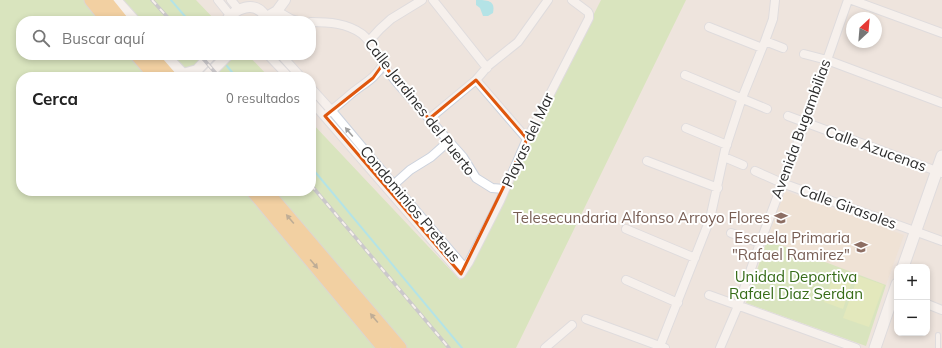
<!DOCTYPE html>
<html lang="es">
<meta charset="utf-8">
<style>
body{margin:0;font-family:Mulish,sans-serif;background:#f2f2f2;color:#222}
.controls{position:absolute;right:12px;bottom:12px;display:grid;overflow:hidden;border-radius:8px;box-shadow:0 2px 6px #0003}
.controls button{width:36px;height:36px;display:grid;place-items:center;padding:0;border:0;border-bottom:1px solid #e0e0e0;background:#fff;color:#222;font:20px sans-serif}
.compass{position:absolute;left:846px;top:12px;width:36px;height:36px;border-radius:50%;background:#fff;box-shadow:0 2px 6px #0003;rotate:26deg}
.list{margin:0;padding:0;list-style:none}
h2{display:flex;justify-content:space-between;align-items:center;height:52px;margin:0;padding:0 16px;font-size:17px}
h2 small{font-size:13px;font-weight:400;color:#767676}
.icon{flex:none;width:22px;height:22px;fill:none;stroke:currentColor;stroke-width:2;stroke-linecap:round;stroke-linejoin:round}
.map{position:relative;flex:none;width:942px;height:348px;overflow:hidden}
.search{position:absolute;background:#fff;box-shadow:0 2px 6px #0003;left:16px;top:16px;width:300px;height:44px;display:flex;align-items:center;gap:10px;box-sizing:border-box;padding:0 14px;border-radius:16px;color:#767676;font-size:15px}
.panel{position:absolute;background:#fff;box-shadow:0 2px 6px #0003;left:16px;top:72px;width:300px;height:124px;border-radius:16px}
.map>svg:first-child{display:block}
.education{fill:#efdfcd}
.green{fill:#bfe599}
.pitch{fill:#d5ed94}
.water{fill:#6ee3f2}
.lines{fill:none;stroke-linecap:round;stroke-linejoin:round}
.stream{stroke:#6ee3f2;stroke-width:2}
.service-casing{stroke:#ccd2dd;stroke-width:6}
.minor-casing{stroke:#ccd2dd;stroke-width:10}
.tertiary-casing{stroke:#ccd2dd;stroke-width:12}
.secondary-casing{stroke:#ccd2dd;stroke-width:13}
.primary-casing{stroke:#c4c4c4;stroke-width:15}
.service{stroke:#fff;stroke-width:4}
.minor{stroke:#fff;stroke-width:8}
.tertiary{stroke:#fff;stroke-width:10}
.secondary{stroke:#fff;stroke-width:11}
.primary{stroke:#f5b95b;stroke-width:13}
.rail-casing{stroke:#a0a7b6;stroke-width:3.5}
.rail{stroke:#fff;stroke-width:2;stroke-dasharray:6;stroke-linecap:butt}
.oneway{fill:#a0a0a0}
.oneway2{fill:#866b41}
.marked{fill:none;stroke:#df570e;stroke-width:3;stroke-linejoin:round}
.labels{text-anchor:middle;stroke-width:4;stroke-linejoin:round;paint-order:stroke}
.street-label{font-size:15px;fill:#2c2c2c;stroke:#fff}
.education-label{font-size:15px;fill:#785e54;stroke:#fff;text-anchor:end}
.park-label{font-size:15px;fill:#376c18;stroke:#fff}
</style>
<div class="map">
<svg width="942" height="348" viewBox="0 0 942 348">
<rect width="100%" height="100%" fill="#eee4dd"/>
<path class="education" d="M785,191L904,235L886,285L767,240Z"/>
<path class="green" d="M0,0H196L216,21H21V55H248L269,77H21V191H311V122L460,280L601,0H686L516,348H0Z
M767,240L886,285L866,346L746,303Z"/>
<path class="pitch" d="M834,275L852,281L843,309L824,302Z
M858,276L884,285L869,327L843,318Z"/>
<path class="water" d="M476,0C487,0 496,0 493,13L488,16H483L480,8L476,5Z"/>
<g class="lines">
<path class="stream" d="M171,0L189,21
M227,66L236,77
M311,167L462,348"/>
<g class="service-casing">
<path id="service" d="M938,335V348"/>
</g>
<g class="minor-casing">
<path id="minor" d="M218,0L230,15
M231,0L239,10
M433,0L487,68
M852,0L942,33
M277,11L291,19L298,21
M311,22C328,22 347,23 362,34C371,41 376,52 382,62C387,70 392,77 398,84L463,157L476,178L492,188L504,189
M709,27L762,48
M369,41L380,29L391,19L422,0
M765,41L783,48
M804,54L827,60L942,103
M268,55L289,77
M281,55L301,77
M685,75L767,109
M476,80L527,139
M311,88L332,111L394,185L465,268
M311,101L461,274L469,262L500,201L527,139L589,18V14L588,12L572,0
M328,113C336,107 344,100 352,93C363,84 376,78 383,64
M788,116L942,173
M429,119L476,80L488,66L518,42L548,0
M686,128L727,145
M724,157L743,165
M647,161L718,188
M755,171L782,183L942,241
M390,188L410,170L431,157L449,141
M626,229L695,258
M731,233L760,243
M626,280L678,303
M709,295L856,348
M927,304L942,310
M586,319L665,348
M660,346L710,219L725,150L742,98L765,41L773,19L775,0
M545,348L572,325
M720,348L738,306L760,243L805,123L848,0"/>
</g>
<g class="tertiary-casing">
<path id="tertiary" d="M116,0L135,21
M265,18L277,11L285,0
M226,21C235,8 255,0 265,16V21
M165,55L186,77
M183,74L197,70L211,55
M206,77L228,55"/>
</g>
<g class="secondary-casing">
<path id="secondary" d="M903,267L942,156
M875,348L897,284"/>
</g>
<g class="primary-casing">
<path id="primary" d="M91,0L108,21
M105,0L122,21
M137,55L156,77
M151,55L170,77
M253,191L384,348
M266,191L400,348"/>
</g>
<use href="#service" class="service"/>
<use href="#minor" class="minor"/>
<use href="#tertiary" class="tertiary"/>
<use href="#secondary" class="secondary"/>
<use href="#primary" class="primary"/>
<g class="rail-casing">
<path id="rail" d="M152,0L171,21
M200,55L219,77
M311,185L449,348"/>
</g>
<use href="#rail" class="rail"/>
</g>
<defs><path id="oneway-solid" d="M-6-.8H1V-3.2L6.5 0L1 3.2V.8H-6Z"/></defs>
<use class="oneway" href="#oneway-solid" transform="translate(349 132) rotate(-130)"/>
<g class="oneway2">
<use href="#oneway-solid" transform="translate(290 219) rotate(-130)"/>
<use href="#oneway-solid" transform="translate(314 264) rotate(50)"/>
<use href="#oneway-solid" transform="translate(374 318) rotate(-130)"/>
</g>
<path d="M0 0H942V348H0ZM383,64L429,119L476,80L527,139L461,274L325,116L373,78Z" fill="#eee4dd" fill-opacity=".55" fill-rule="evenodd"/>
<path class="marked" d="M383,64L429,119L476,80L527,139L461,274L325,116L373,78Z"/>
<defs>
<g id="school-bare" transform="scale(1.08)"><path d="M0-5L7-2L0 1L-7-2ZM-4 1L0 2.5L4 1V4Q0 6-4 4Z" fill="#8d6e63" stroke="#fff" stroke-width="2.5" paint-order="stroke"/></g>
</defs>
<g fill-rule="evenodd">
<use href="#school-bare" x="781" y="218"/>
<use href="#school-bare" x="861" y="247"/>
</g>
<g class="labels">
<g class="street-label">
<text transform="translate(420 107) rotate(52)" y="5">Calle Jardines del Puerto</text>
<text transform="translate(801 129) rotate(-70)" y="5">Avenida Bugambilias</text>
<text transform="translate(528 140) rotate(-65)" y="5">Playas del Mar</text>
<text transform="translate(876 149) rotate(20)" y="5">Calle Azucenas</text>
<text transform="translate(410 204) rotate(50)" y="5">Condominios Preteus</text>
<text transform="translate(848 207) rotate(20)" y="5">Calle Girasoles</text>
</g>
<g class="education-label">
<text x="770" y="223">Telesecundaria Alfonso Arroyo Flores</text>
<text x="850" y="243">Escuela Primaria<tspan x="850" dy="17">"Rafael Ramirez"</tspan></text>
</g>
<g class="park-label">
<text x="796" y="282">Unidad Deportiva<tspan x="796" dy="17">Rafael Diaz Serdan</tspan></text>
</g>
</g>
</svg>
<div class="controls">
<button>+</button>
<button>−</button>
</div>
<svg class="compass" viewBox="-18 -18 36 36"><path d="M0-13l5 13h-10z" fill="#e53935"/><path d="M0 13l5-13h-10z" fill="#767676"/></svg>
<div class="search"><svg class="icon" aria-label="search" viewBox="0 0 24 24"><circle cx="10" cy="10" r="6"/><path d="M15 15l6 6"/></svg>Buscar aquí</div>
<section class="panel">
<h2>Cerca<small>0 resultados</small></h2>
<ul class="list">
</ul>
</section>
</div>
